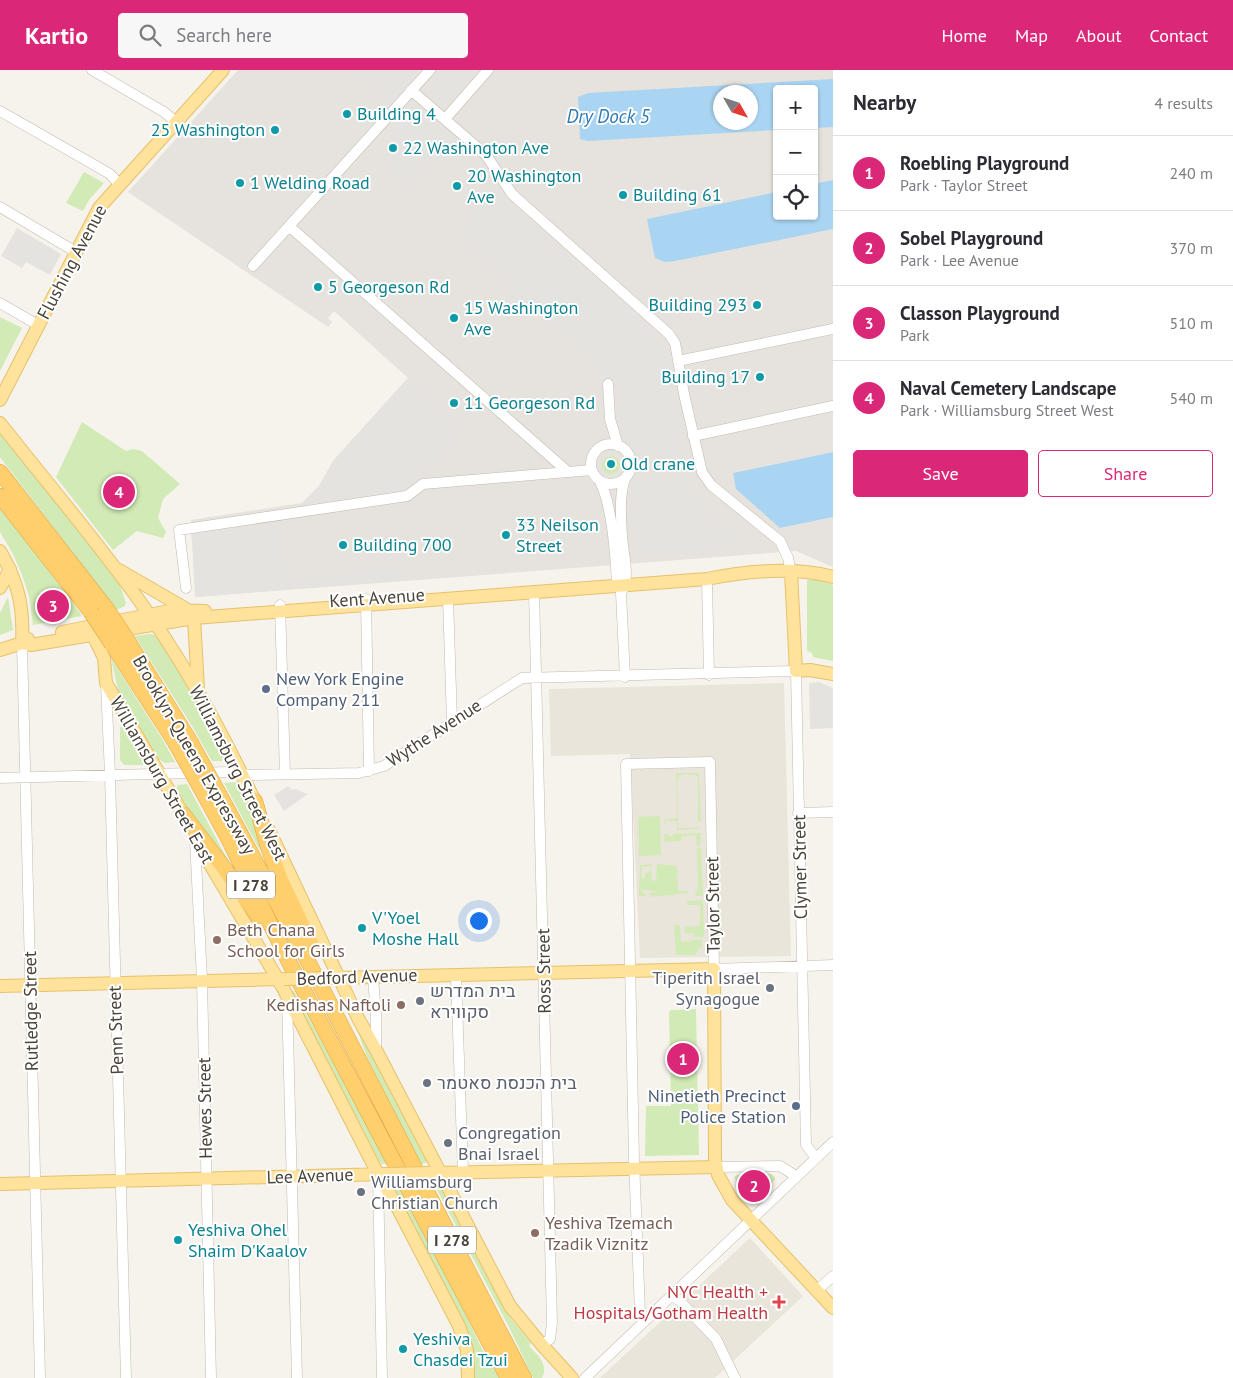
<!DOCTYPE html>
<meta charset="utf-8">
<style>
body{margin:0;font-family:"PT Sans",Heebo,sans-serif;background:#f7f7f7;color:#2b2b33}
.controls{position:absolute;right:15px;top:15px;display:grid;overflow:hidden;border-radius:5px;box-shadow:0 1px 4px #0004}
.controls button{width:45px;height:45px;display:grid;place-items:center;padding:0;border:0;border-bottom:1px solid #e1e1e2;background:#fff;color:#2b2b33;font:25px sans-serif}
.compass{position:absolute;left:713px;top:15px;width:45px;height:45px;border-radius:50%;background:#fff;box-shadow:0 1px 4px #0004;rotate:129deg}
.you{position:absolute;left:478px;top:850px;width:18px;height:18px;margin:-12px;border:4px solid #fff;border-radius:50%;background:#1a73e8;box-shadow:0 0 0 8px #1a73e833}
.badge{display:grid;place-items:center;width:32px;height:32px;border-radius:50%;background:#db2777;color:#fff;font-size:16px;font-weight:700}
.pin{position:absolute;translate:-50% -50%;border:2px solid #fff;box-shadow:0 1px 5px #0006}
.list{margin:0;padding:0;list-style:none}
h2{display:flex;justify-content:space-between;align-items:center;height:65px;margin:0;padding:0 20px;font-size:21px}
h2 small{font-size:16px;font-weight:400;color:#7c7c81}
.list li{display:grid;grid-template-columns:32px 1fr auto;gap:15px;align-items:center;box-sizing:border-box;height:75px;padding:0 20px;border-top:1px solid #e1e1e2}
.list b{display:block;font-size:19px;white-space:nowrap}
.list p{margin:0;font-size:16px;white-space:nowrap;color:#7c7c81}
.list em{font-size:16px;font-style:normal;color:#7c7c81}
.actions{display:flex;gap:10px;padding:15px 20px}
.actions a{flex:1;padding:11px 0;border:1px solid #db2777;border-radius:5px;text-align:center;font-size:18px;color:#db2777}
.actions .main{background:#db2777;color:#fff}
.icon{flex:none;width:28px;height:28px;fill:none;stroke:currentColor;stroke-width:2;stroke-linecap:round;stroke-linejoin:round}
.map{position:relative;flex:none;width:833px;height:1308px;overflow:hidden}
header{display:flex;align-items:center;gap:30px;box-sizing:border-box;height:70px;padding:0 25px;background:#db2777;color:#fff}
header strong{font-size:24px}
nav{display:flex;gap:28px;margin-inline-start:auto;font-size:18px}
.search{width:350px;height:45px;background:#f7f7f7;display:flex;align-items:center;gap:12px;box-sizing:border-box;padding:0 18px;border-radius:5px;color:#7c7c81;font-size:19px}
main{display:flex}
aside{flex:1;background:#fff}
.map>svg:first-child{display:block}
.residential{fill:#eae5da}
.industrial{fill:#e6e2dd;fill-rule:evenodd}
.green{fill:#d2eab5}
.parking{fill:#e5e3e0}
.water{fill:#a9d4f2;fill-rule:evenodd}
.lines{fill:none;stroke-linecap:round;stroke-linejoin:round}
.minor-casing{stroke:#c2bbae;stroke-width:11}
.major-casing{stroke:#e6c16a;stroke-width:14}
.highway-casing{stroke:#e0a43c;stroke-width:16}
.minor{stroke:#fff;stroke-width:10}
.major{stroke:#ffe39c;stroke-width:12}
.highway{stroke:#ffcf6e;stroke-width:15}
.major-bridge-casing{stroke:#e6c16a;stroke-width:14;stroke-linecap:butt}
.highway-bridge-casing{stroke:#e0a43c;stroke-width:16;stroke-linecap:butt}
.major-bridge{stroke:#ffe39c;stroke-width:12}
.highway-bridge{stroke:#ffcf6e;stroke-width:15}
.culture-dot{fill:#0f9aa8;stroke:#fff;stroke-width:2}
.service-dot{fill:#5c6f8a;stroke:#fff;stroke-width:2}
.education-dot{fill:#8d6e63;stroke:#fff;stroke-width:2}
.worship-dot{fill:#6b7280;stroke:#fff;stroke-width:2}
.health-dot{fill:#e0444e;stroke:#fff;stroke-width:2}
.labels{text-anchor:middle;stroke-width:4;stroke-linejoin:round;paint-order:stroke}
.shield{fill:#fff;stroke:#817c74;stroke-width:1}
.shield-label{font-size:16px;font-weight:bold;fill:#4b4439}
.culture-label{font-size:18px;fill:#0d838f;stroke:#fff;text-anchor:start}
.street-label{font-size:18px;fill:#4b4439;stroke:#fff}
.service-label{font-size:18px;fill:#4e5e75;stroke:#fff;text-anchor:start}
.education-label{font-size:18px;fill:#785e54;stroke:#fff;text-anchor:start}
.worship-label{font-size:18px;fill:#5b616d;stroke:#fff;text-anchor:start}
.health-label{font-size:18px;fill:#be3a42;stroke:#fff;text-anchor:end}
.water-label{font-size:19px;font-style:italic;fill:#2e7ab2;stroke:#fff}
</style>
<header>
<strong>Kartio</strong>
<div class="search"><svg class="icon" aria-label="search" viewBox="0 0 24 24"><circle cx="10" cy="10" r="6"/><path d="M15 15l6 6"/></svg>Search here</div>
<nav><a>Home</a><a>Map</a><a>About</a><a>Contact</a></nav>
</header>
<main>
<div class="map">
<svg width="833" height="1308" viewBox="0 0 833 1308">
<rect width="100%" height="100%" fill="#f6f3ec"/>
<path class="residential" d="M784,613L791,886L640,888L630,684L551,686L549,619Z
M750,1168L803,1226L715,1308H600Z"/>
<path class="industrial" d="M238,0H833V382L733,403L780,458L833,447V497L796,481L195,527L191,450L302,433L319,416L333,391L408,308L334,241L328,248L332,252L328,257L128,122ZM777,19H814V146H777ZM720,22H750V52H720Z"/>
<path class="green" d="M84,102L104,113L89,130L83,141L66,133Z
M0,247L22,258L0,301Z
M82,352L126,381L133,379L142,381L180,414L163,429L158,448L166,462L163,468L137,461L113,480L56,407Z
M0,364L3,365L119,512L126,533L125,536L116,540L0,387Z
M602 395a9 9 0 1 1 18 0a9 9 0 1 1-18 0Z
M0,438L69,527L82,546L33,555L29,526L22,505L13,484L0,462Z
M807,510H819L833,515V591L813,587L812,583L807,581Z
M8,527L13,560L0,565V543Z
M150,564L154,565L159,569L201,637L224,681L225,688L223,691H212L192,656L135,566Z
M111,588L164,672L175,692L165,693L158,689L119,625Z
M120,657H123L144,691L143,695H124L120,690Z
M676,703H699L701,751H698V708L696,705L682,704L677,708L678,758H699V759L677,760V751H665L664,760V750L677,748Z
M237,712C252,729 256,756 261,777L259,779L224,713Z
M187,714L229,792L226,793L177,725L176,719L178,715Z
M660,746L661,785L639,786L638,747Z
M701,763L700,776H697L696,765L682,766L681,771L665,772L664,764H669L670,767L673,766V764Z
M697,778H701L703,826H696L695,821H698Z
M652,794V796L642,797V808H645V804L647,802L652,801L651,810L656,811L657,794L677,796L678,821H688V823L651,827L649,823L658,822L642,819L641,821L645,823L646,826H639L640,795Z
M703,830L704,867H694V863H685V857L700,856V835H687V831Z
M674,855H680L681,872L702,869V878H699L695,885H676Z
M291,921H294L388,1094H383L380,1092Z
M696,939L699,1085L645,1086L646,1036H671L669,942L671,940Z
M352,946L427,1091L425,1093L421,1094L367,987Z
M771,1104L775,1107V1110L754,1129L740,1118L734,1107L737,1105Z
M434,1114L439,1115L493,1218L511,1249L531,1273L529,1276C538,1285 549,1295 542,1308H533L510,1259Z
M394,1115H398L464,1241L486,1287L500,1308H474L473,1282L466,1258L393,1117Z"/>
<path class="parking" d="M352,0H421L391,34Z
M441,0H453L457,2V0H477L451,29L445,31L434,27L430,16L433,10Z
M416,35L454,70L406,123L389,108L395,100L388,95L409,71L395,59Z
M495,122L649,259L660,280L667,278L674,312L668,315L672,339L679,338L686,371L679,373L681,385L637,388L627,374L622,371L618,359L617,342L621,341L623,339V319L454,168Z
M17,158L61,184L50,205L26,192L22,198L1,186Z
M408,308L465,357L420,406L414,415L397,424L307,437L302,433L319,416L333,391Z
M683,406L706,439L744,474L639,483L634,414Z
M275,451L286,512L398,498L399,510L197,527L191,462Z
M819,612L833,618V658L810,659L809,613Z
M288,716L292,720L295,719L308,724L284,741L274,725Z"/>
<path class="water" d="M833,9V57L814,58V19H777V60L588,71L580,69L578,27L588,23ZM750,22V52H720V22Z
M833,110V159L675,191L665,192L655,188L647,149L777,122V146H814V114Z
M833,382V447L780,458L736,419L733,403Z"/>
<g class="lines">
<g class="minor-casing">
<path id="minor" d="M92,0L164,42L176,52
M411,20L486,85L512,124L669,264L675,273L684,324L702,402L711,415L780,471L788,488L791,502
M0,41L110,104L119,114
M445,49L488,0
M0,137L76,182
M289,156L568,402
M253,196L430,0
M0,233L38,255
M678,291L833,259
M608,314L610,349L618,376
M693,366L833,336
M591 394a20 20 0 1 1 40 0a20 20 0 1 1-40 0Z
M599,410C612,431 616,489 617,516
M707,509L709,605
M186,518L179,460L407,426L423,414L592,400
M534,522L552,1253L550,1269L542,1275
M366,529L369,701
M448,529L452,652
M280,535L285,704
M22,573L40,1308
M625,607L621,523C631,506 623,485 622,466C621,447 619,426 625,409
M106,614L110,704L126,1308
M0,708L229,702L251,705L359,703L384,696L522,608L796,601L806,1075L816,1088
M798,743L833,742
M195,770L202,910L211,1308
M456,905L463,1102
M373,907L376,945V980
M287,927L297,1308
M717,1097L780,1096L796,1106
M378,1104L382,1308
M816,1221L833,1206
M673,1224L716,1269L735,1308
M646,1250L640,1242L634,1090L626,694L710,692L714,899L833,895
M585,1308L833,1072"/>
</g>
<g class="major-casing">
<path id="major" d="M0,330L99,138L223,0
M0,353C47,413 97,471 141,533C187,597 225,667 258,738
M0,481C18,512 24,536 22,573
M119,500L188,540
M791,502L796,601L810,600L833,604
M0,518L10,499
M194,548L198,619
M89,557L104,588L106,613L187,751
M62,562L174,540L205,541
M22,573L31,575L194,548L707,509C747,501 792,496 833,507
M0,580L22,573L28,569
M268,758L359,950L376,980L510,1236L542,1275L572,1308
M195,769L283,918L378,1104L394,1131L459,1256L467,1280L468,1308
M332,908L714,899L715,1089L718,1105L732,1130L833,1238
M0,916L282,909
M434,1103L717,1097
M0,1114L386,1104"/>
</g>
<g class="highway-casing">
<path id="highway" d="M0,402L106,538
M0,426L91,542
M126,568L191,673
M112,574L175,672
M255,731L268,777L280,809L313,879
M209,733L229,770L292,898L508,1308
M224,733C327,923 423,1117 524,1308
M183,744L225,799L258,846"/>
</g>
<use href="#minor" class="minor"/>
<use href="#major" class="major"/>
<use href="#highway" class="highway"/>
<g class="major-bridge-casing">
<path id="major-bridge" d="M284,909L332,908
M388,1104L430,1103"/>
</g>
<g class="highway-bridge-casing">
<path id="highway-bridge" d="M106,538L126,568
M91,542L112,574
M175,672L209,733
M191,673L224,733"/>
</g>
<use href="#major-bridge" class="major-bridge"/>
<use href="#highway-bridge" class="highway-bridge"/>
</g>
<g class="culture-dot">
<circle cx="347" cy="44" r="5"/>
<circle cx="275" cy="60" r="5"/>
<circle cx="393" cy="78" r="5"/>
<circle cx="240" cy="113" r="5"/>
<circle cx="457" cy="116" r="5"/>
<circle cx="623" cy="125" r="5"/>
<circle cx="318" cy="217" r="5"/>
<circle cx="757" cy="235" r="5"/>
<circle cx="454" cy="248" r="5"/>
<circle cx="760" cy="307" r="5"/>
<circle cx="454" cy="333" r="5"/>
<circle cx="611" cy="394" r="5"/>
<circle cx="506" cy="465" r="5"/>
<circle cx="343" cy="475" r="5"/>
<circle cx="362" cy="858" r="5"/>
<circle cx="178" cy="1170" r="5"/>
<circle cx="403" cy="1279" r="5"/>
</g>
<g class="service-dot">
<circle cx="266" cy="619" r="5"/>
<circle cx="796" cy="1036" r="5"/>
</g>
<g class="education-dot">
<circle cx="217" cy="870" r="5"/>
<circle cx="401" cy="935" r="5"/>
<circle cx="535" cy="1163" r="5"/>
</g>
<g class="worship-dot">
<circle cx="770" cy="918" r="5"/>
<circle cx="420" cy="931" r="5"/>
<circle cx="427" cy="1013" r="5"/>
<circle cx="448" cy="1073" r="5"/>
<circle cx="361" cy="1122" r="5"/>
</g>
<path class="health-dot" d="M776.5 1224.5h5v5h5v5h-5v5h-5v-5h-5v-5h5z"/>
<g class="labels">
<g class="shield">
<rect x="227" y="801.5" width="48" height="27" rx="4"/>
<rect x="428" y="1156.5" width="48" height="27" rx="4"/>
</g>
<g class="shield-label">
<text x="251" y="821">I 278</text>
<text x="452" y="1176">I 278</text>
</g>
<g class="culture-label">
<text x="357" y="50">Building 4</text>
<text x="265" y="66" text-anchor="end">25 Washington</text>
<text x="403" y="84">22 Washington Ave</text>
<text x="467" y="112">20 Washington<tspan x="467" dy="21">Ave</tspan></text>
<text x="250" y="119">1 Welding Road</text>
<text x="633" y="131">Building 61</text>
<text x="328" y="223">5 Georgeson Rd</text>
<text x="747" y="241" text-anchor="end">Building 293</text>
<text x="464" y="244">15 Washington<tspan x="464" dy="21">Ave</tspan></text>
<text x="750" y="313" text-anchor="end">Building 17</text>
<text x="464" y="339">11 Georgeson Rd</text>
<text x="621" y="400">Old crane</text>
<text x="516" y="461">33 Neilson<tspan x="516" dy="21">Street</tspan></text>
<text x="353" y="481">Building 700</text>
<text x="372" y="854">V'Yoel<tspan x="372" dy="21">Moshe Hall</tspan></text>
<text x="188" y="1166">Yeshiva Ohel<tspan x="188" dy="21">Shaim D'Kaalov</tspan></text>
<text x="413" y="1275">Yeshiva<tspan x="413" dy="21">Chasdei Tzui</tspan></text>
</g>
<g class="street-label">
<text transform="translate(72 192) rotate(-62)" y="6">Flushing Avenue</text>
<text transform="translate(377 528) rotate(-4)" y="6">Kent Avenue</text>
<text transform="translate(434 663) rotate(-33)" y="6">Wythe Avenue</text>
<text transform="translate(194 685) rotate(60)" y="6">Brooklyn-Queens Expressway</text>
<text transform="translate(238 703) rotate(63)" y="6">Williamsburg Street West</text>
<text transform="translate(162 710) rotate(60)" y="6">Williamsburg Street East</text>
<text transform="translate(800 797) rotate(-91)" y="6">Clymer Street</text>
<text transform="translate(713 835) rotate(-91)" y="6">Taylor Street</text>
<text transform="translate(544 901) rotate(-91)" y="6">Ross Street</text>
<text transform="translate(357 907) rotate(-2)" y="6">Bedford Avenue</text>
<text transform="translate(31 941) rotate(-91)" y="6">Rutledge Street</text>
<text transform="translate(116 960) rotate(-92)" y="6">Penn Street</text>
<text transform="translate(205 1038) rotate(-91)" y="6">Hewes Street</text>
<text transform="translate(310 1106) rotate(-2)" y="6">Lee Avenue</text>
</g>
<g class="service-label">
<text x="276" y="615">New York Engine<tspan x="276" dy="21">Company 211</tspan></text>
<text x="786" y="1032" text-anchor="end">Ninetieth Precinct<tspan x="786" dy="21">Police Station</tspan></text>
</g>
<g class="education-label">
<text x="227" y="866">Beth Chana<tspan x="227" dy="21">School for Girls</tspan></text>
<text x="391" y="941" text-anchor="end">Kedishas Naftoli</text>
<text x="545" y="1159">Yeshiva Tzemach<tspan x="545" dy="21">Tzadik Viznitz</tspan></text>
</g>
<g class="worship-label">
<text x="760" y="914" text-anchor="end">Tiperith Israel<tspan x="760" dy="21">Synagogue</tspan></text>
<text x="430" y="927">בית המדרש<tspan x="430" dy="21">סקווירא</tspan></text>
<text x="437" y="1019">בית הכנסת סאטמר</text>
<text x="458" y="1069">Congregation<tspan x="458" dy="21">Bnai Israel</tspan></text>
<text x="371" y="1118">Williamsburg<tspan x="371" dy="21">Christian Church</tspan></text>
</g>
<g class="health-label">
<text x="768" y="1228">NYC Health +<tspan x="768" dy="21">Hospitals/Gotham Health</tspan></text>
</g>
<g class="water-label">
<text x="608" y="53">Dry Dock 5</text>
</g>
</g>
</svg>
<div class="controls">
<button>+</button>
<button>−</button>
<button><svg class="icon" aria-label="locate" viewBox="0 0 24 24"><circle cx="12" cy="12" r="6"/><path d="M12 2v4M12 18v4M2 12h4M18 12h4"/></svg></button>
</div>
<svg class="compass" viewBox="-18 -18 36 36"><path d="M0-13l5 13h-10z" fill="#e53935"/><path d="M0 13l5-13h-10z" fill="#7c7c81"/></svg>
<div class="you"></div>
<div class="pin badge" style="left:683px;top:989px">1</div>
<div class="pin badge" style="left:754px;top:1116px">2</div>
<div class="pin badge" style="left:53px;top:536px">3</div>
<div class="pin badge" style="left:119px;top:422px">4</div>
</div>
<aside>
<h2>Nearby<small>4 results</small></h2>
<ul class="list">
<li><span class="badge">1</span><div><b>Roebling Playground</b><p>Park · Taylor Street</p></div><em>240 m</em></li>
<li><span class="badge">2</span><div><b>Sobel Playground</b><p>Park · Lee Avenue</p></div><em>370 m</em></li>
<li><span class="badge">3</span><div><b>Classon Playground</b><p>Park</p></div><em>510 m</em></li>
<li><span class="badge">4</span><div><b>Naval Cemetery Landscape</b><p>Park · Williamsburg Street West</p></div><em>540 m</em></li>
</ul>
<div class="actions"><a class="main">Save</a><a>Share</a></div>
</aside>
</main>
